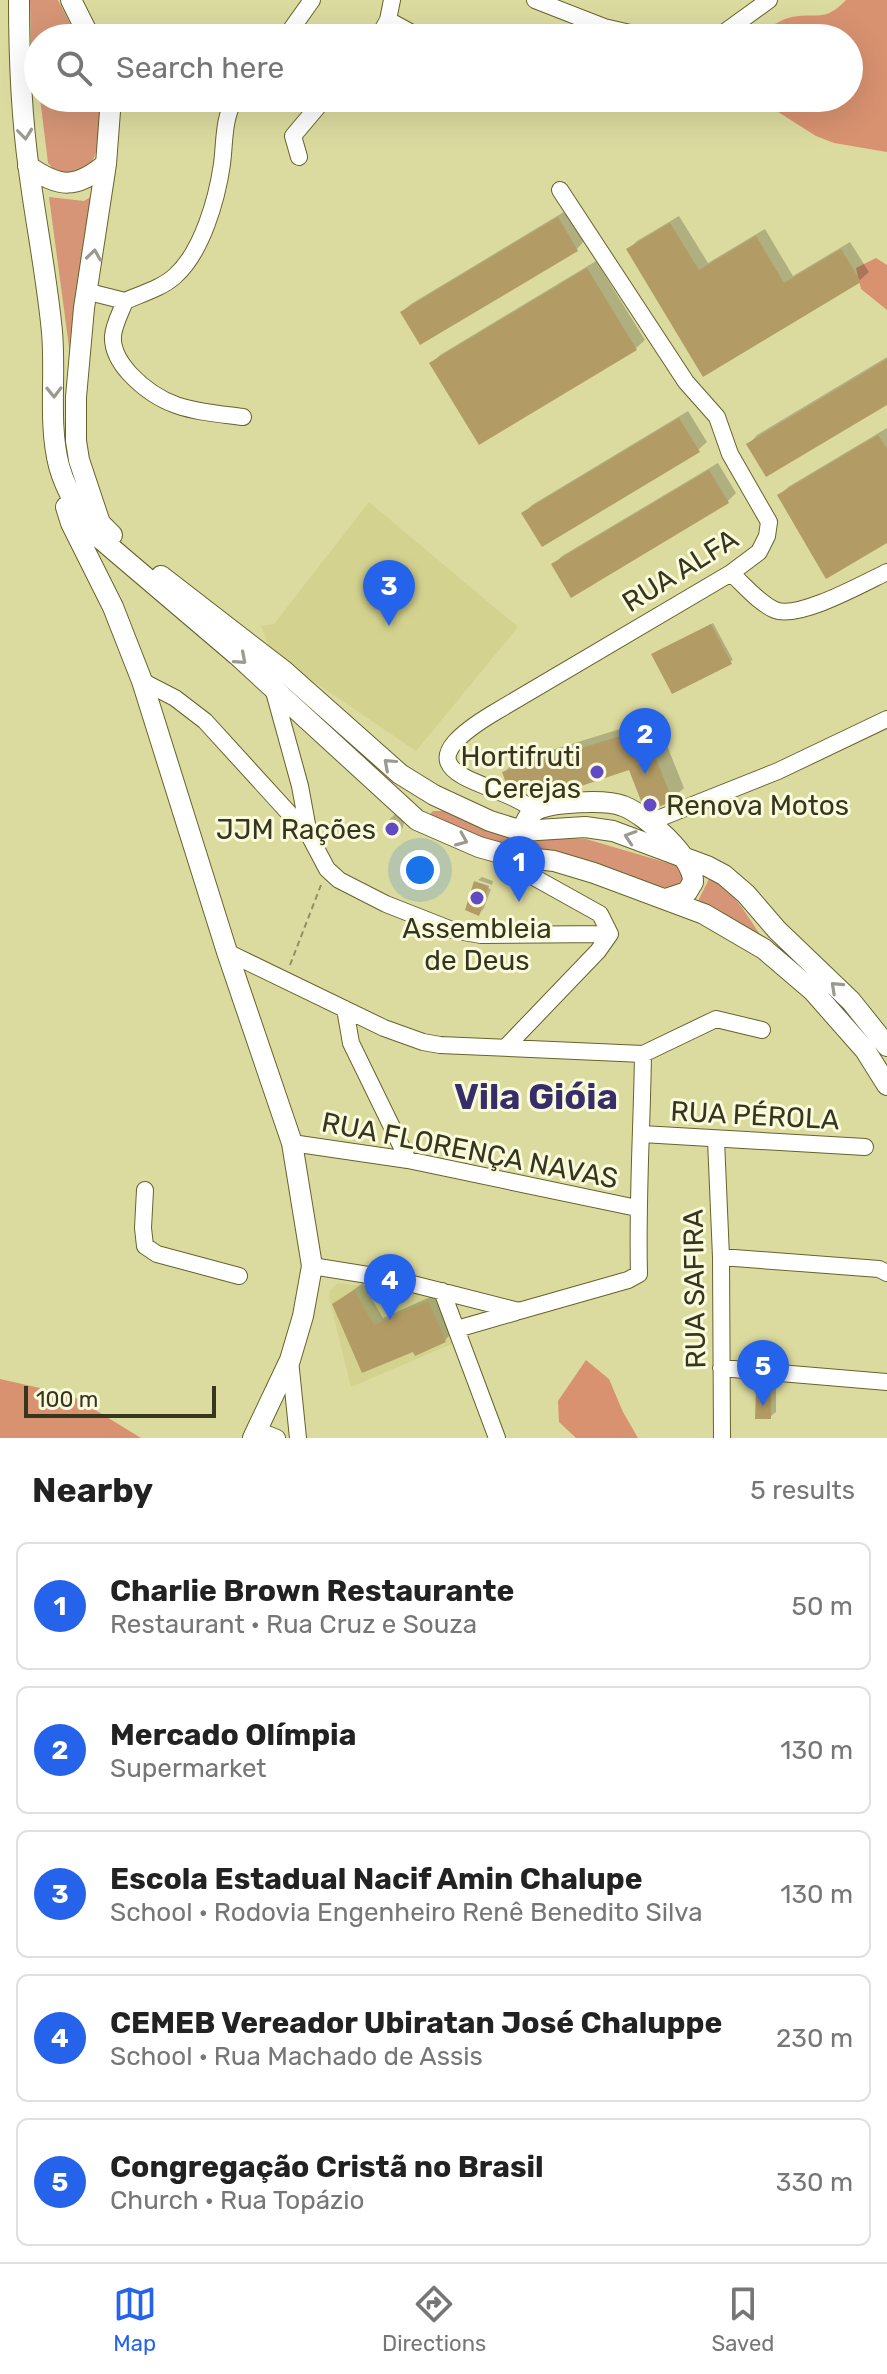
<!DOCTYPE html>
<meta charset="utf-8">
<style>
body{margin:0;font-family:Rubik,sans-serif;background:#f2f2f2;color:#222}
.scale{position:absolute;left:24px;bottom:20px;width:192px;box-sizing:border-box;padding-left:8px;border:4px solid #36351d;border-top:0;font-size:22px;line-height:28px;white-space:nowrap;color:#36351d;-webkit-text-stroke:6px #fafadd;paint-order:stroke}
.you{position:absolute;left:420px;top:870px;width:28px;height:28px;margin:-20px;border:6px solid #fff;border-radius:50%;background:#1a73e8;box-shadow:0 0 0 12px #1a73e833}
.badge{display:grid;place-items:center;width:52px;height:52px;border-radius:50%;background:#2563eb;color:#fff;font-size:26px;font-weight:700}
.pin{position:absolute;translate:-50% -66px;filter:drop-shadow(0 2px 4px #0008)}
.pin::after{content:'';position:absolute;top:42px;width:28px;height:24px;background:inherit;clip-path:polygon(0 0,100% 0,50% 100%)}
.list{margin:0;padding:0;list-style:none}
h2{display:flex;justify-content:space-between;align-items:center;height:104px;margin:0;padding:0 32px;font-size:34px}
h2 small{font-size:26px;font-weight:400;color:#767676}
.list li{display:grid;grid-template-columns:52px 1fr auto;gap:24px;align-items:center;box-sizing:border-box;height:128px;margin:0 16px 16px;padding:0 16px;border:2px solid #e0e0e0;border-radius:12px}
.list b{display:block;font-size:30px;white-space:nowrap}
.list p{margin:0;font-size:26px;white-space:nowrap;color:#767676}
.list em{font-size:26px;font-style:normal;color:#767676}
.icon{flex:none;width:44px;height:44px;fill:none;stroke:currentColor;stroke-width:2;stroke-linecap:round;stroke-linejoin:round}
.map{position:relative;flex:none;width:887px;height:1438px;overflow:hidden}
.search{position:absolute;background:#fff;box-shadow:0 8px 32px #0002;left:24px;right:24px;top:24px;height:88px;display:flex;align-items:center;gap:20px;box-sizing:border-box;padding:0 28px;border-radius:44px;color:#767676;font-size:30px}
.sheet{height:824px;background:#fff}
nav{display:flex;justify-content:space-around;align-items:center;box-sizing:border-box;height:112px;border-top:2px solid #e0e0e0;background:#fff;font-size:22px;color:#767676}
nav a{display:grid;justify-items:center;gap:4px}
nav .on{color:#2563eb}
.map>svg:first-child{display:block}
.built{fill:#d3d28f}
.green{fill:#d59576}
.forest{fill:#d89270}
.shadow{fill:#0003}
.building{fill:#b39b65}
.lines{fill:none;stroke-linecap:round;stroke-linejoin:round}
.minor-casing{stroke:#66632b;stroke-width:18}
.major-casing{stroke:#66632b;stroke-width:22}
.path{stroke:#919064;stroke-width:2;stroke-dasharray:6 4;stroke-linecap:butt}
.minor{stroke:#fff;stroke-width:16}
.major{stroke:#fff;stroke-width:20}
.oneway{stroke:#9a9a8e}
.poi-dot{fill:#614ac3;stroke:#fafadd;stroke-width:3}
.labels{text-anchor:middle;stroke-width:6;stroke-linejoin:round;paint-order:stroke}
.street-label{font-size:28px;fill:#36351d;stroke:#fafadd}
.poi-label{font-size:28px;fill:#36351d;stroke:#fafadd;text-anchor:end}
.district-label{font-size:36px;font-weight:bold;fill:#372e69;stroke:#fafadd}
</style>
<div class="map">
<svg width="887" height="1438" viewBox="0 0 887 1438">
<rect width="100%" height="100%" fill="#dcdb9f"/>
<path class="built" d="M369,502L518,627L416,751L272,653L261,626L274,624Z
M338,1283L436,1294L454,1343L351,1387L329,1297L330,1290Z"/>
<path class="green" d="M30,0H58L75,33C56,23 45,33 31,45Z
M40,98H100C101,115 102,161 84,170C78,174 67,174 59,175L48,163Z
M92,196L71,362L49,197L84,201Z
M433,811H443L505,836L586,839L678,866L684,881L669,889L548,853L474,841L426,818Z
M709,879C733,887 748,918 762,937L698,901Z"/>
<path class="forest" d="M846,0H887V152L834,143L816,136L756,98H849V38H751C763,32 778,20 792,17C818,12 824,23 846,0Z
M876,258L887,265V310L861,289L856,268Z
M586,1360L609,1379L623,1412L638,1438H576L559,1422L558,1401Z
M0,1379L71,1395L141,1438H0Z"/>
<path class="shadow" d="M567,210L585,240L577,249L402,312L411,304Z
M679,216L708,263L765,229L793,276L850,242L869,272L860,280L704,374L628,250L637,241Z
M596,261L645,340L636,348L480,442L432,363L440,355Z
M887,357V402L749,444L757,435Z
M688,411L707,442L698,450L524,513L532,505Z
M887,428V540L780,495L788,487Z
M718,463L736,493L728,501L553,565L562,556Z
M713,623L733,660L673,692L656,653Z
M656,718L684,788L672,799L631,768L525,784L504,772L516,761Z
M395,814L406,818L401,832L395,837L386,833L390,819Z
M482,877L493,881L492,885L478,880Z
M476,884L491,889L484,908L479,914Z
M363,1283L383,1318L437,1294L454,1331L445,1340L416,1353L334,1304Z
M764,1387L776,1388V1412L770,1417L758,1392Z"/>
<path class="building" d="M558,217L578,251L420,345L400,312Z
M670,223L699,270L756,236L784,283L841,249L861,282L703,377L626,249Z
M587,268L637,350L479,445L429,363Z
M887,359V405L766,477L746,444Z
M679,418L700,452L542,547L521,513Z
M878,435L887,449V543L826,579L777,495Z
M709,470L729,503L571,598L551,564Z
M711,624L732,664L672,694L651,654Z
M644,729L673,801L653,809L641,801L629,770L569,790L534,797L524,787L519,788L506,783L502,772Z
M474,881L489,886L479,916L465,910Z
M354,1290L374,1325L428,1301L446,1342L415,1356L413,1352L362,1373L332,1304Z
M756,1391L771,1393V1419H755Z"/>
<g class="lines">
<g class="minor-casing">
<path id="minor" d="M535,0L604,27L652,38
M388,20L421,38
M285,38L312,0
M378,38L388,20L392,0
M710,38L722,34L769,0
M299,157L293,136L325,98
M89,292L125,301C141,294 162,288 175,276C202,252 217,199 222,164C225,140 223,120 235,98
M125,301C121,312 114,324 113,336C112,351 120,363 130,374C165,411 197,411 243,417
M731,573C744,585 759,603 775,610C798,620 864,583 887,572
M142,681L175,698L205,721L308,834
M273,688L300,786L309,835L327,869L339,880L386,904L452,930L481,935L610,934
M535,811C496,778 387,778 492,714L731,573L759,552L767,536L769,522L730,454L717,417L686,382L560,190
M650,822L778,771L887,719
M511,856L521,870L600,914L610,934
M227,952L384,1028L423,1042L440,1045L643,1054L716,1019L762,1030
M345,1009L351,1043L408,1160
M505,1048L598,951L610,934
M642,1134L865,1147
M716,1140L721,1257L722,1438
M292,1143L408,1160L637,1208
M145,1190L143,1228L145,1246L157,1254L239,1276
M721,1257L879,1269L887,1273
M312,1266L393,1279L519,1311L628,1280L639,1274C637,1200 642,1127 643,1054
M442,1291L497,1438
M457,1329L516,1312
M290,1360L298,1438
M721,1368L887,1382
M257,1430L277,1438"/>
</g>
<g class="major-casing">
<path id="major" d="M19,0C19,57 21,113 29,170C36,224 47,278 52,332C56,376 48,423 59,466C66,491 80,514 96,535L237,655L417,820L479,847L511,856L554,861L594,873L704,914L764,949L813,991L865,1050L887,1085
M71,0L90,38
M111,98L106,164L84,308L76,397V441L79,460L100,523L112,535
M28,166C60,188 76,189 106,164
M66,507L71,523L113,607L142,681L227,952L292,1143L312,1266L303,1316L290,1360L253,1438
M161,576L284,671L400,774L434,795L490,821L522,831L585,827L613,831L707,866L724,875L746,894L777,930L851,1001L887,1046
M522,831C525,824 528,814 536,810C552,802 606,799 623,806C645,814 694,857 693,882L687,892L666,899"/>
</g>
<path class="path" d="M290,965L321,885"/>
<use href="#minor" class="minor"/>
<use href="#major" class="major"/>
</g>
<defs><path id="oneway-chevron" d="M-2-3.5L2.5 0L-2 3.5" fill="none" stroke-width="1.6" stroke-linecap="round" stroke-linejoin="round" transform="scale(2)"/></defs>
<g class="oneway">
<use href="#oneway-chevron" transform="translate(25 134) rotate(84)"/>
<use href="#oneway-chevron" transform="translate(94 255) rotate(-82)"/>
<use href="#oneway-chevron" transform="translate(54 392) rotate(89)"/>
<use href="#oneway-chevron" transform="translate(241 659) rotate(41)"/>
<use href="#oneway-chevron" transform="translate(389 764) rotate(-138)"/>
<use href="#oneway-chevron" transform="translate(630 837) rotate(-162)"/>
<use href="#oneway-chevron" transform="translate(462 840) rotate(23)"/>
<use href="#oneway-chevron" transform="translate(836 987) rotate(-137)"/>
</g>
<g class="poi-dot">
<circle cx="597" cy="772" r="8"/>
<circle cx="650" cy="805" r="8"/>
<circle cx="392" cy="829" r="8"/>
<circle cx="477" cy="898" r="8"/>
</g>
<g class="labels">
<g class="street-label">
<text transform="translate(680 570) rotate(-32)" y="10">RUA ALFA</text>
<text transform="translate(755 1115) rotate(3)" y="10">RUA PÉROLA</text>
<text transform="translate(470 1150) rotate(11)" y="10">RUA FLORENÇA NAVAS</text>
<text transform="translate(694 1289) rotate(-91)" y="10">RUA SAFIRA</text>
</g>
<g class="poi-label">
<text x="581" y="766">Hortifruti<tspan x="581" dy="32">Cerejas</tspan></text>
<text x="666" y="815" text-anchor="start">Renova Motos</text>
<text x="376" y="839">JJM Rações</text>
<text x="477" y="938" text-anchor="middle">Assembleia<tspan x="477" dy="32">de Deus</tspan></text>
</g>
<g class="district-label">
<text x="536" y="1109">Vila Gióia</text>
</g>
</g>
</svg>
<div class="scale">100 m</div>
<div class="you"></div>
<div class="pin badge" style="left:519px;top:902px">1</div>
<div class="pin badge" style="left:645px;top:774px">2</div>
<div class="pin badge" style="left:389px;top:626px">3</div>
<div class="pin badge" style="left:390px;top:1320px">4</div>
<div class="pin badge" style="left:763px;top:1406px">5</div>
<div class="search"><svg class="icon" aria-label="search" viewBox="0 0 24 24"><circle cx="10" cy="10" r="6"/><path d="M15 15l6 6"/></svg>Search here</div>
</div>
<section class="sheet">
<h2>Nearby<small>5 results</small></h2>
<ul class="list">
<li><span class="badge">1</span><div><b>Charlie Brown Restaurante</b><p>Restaurant · Rua Cruz e Souza</p></div><em>50 m</em></li>
<li><span class="badge">2</span><div><b>Mercado Olímpia</b><p>Supermarket</p></div><em>130 m</em></li>
<li><span class="badge">3</span><div><b>Escola Estadual Nacif Amin Chalupe</b><p>School · Rodovia Engenheiro Renê Benedito Silva</p></div><em>130 m</em></li>
<li><span class="badge">4</span><div><b>CEMEB Vereador Ubiratan José Chaluppe</b><p>School · Rua Machado de Assis</p></div><em>230 m</em></li>
<li><span class="badge">5</span><div><b>Congregação Cristã no Brasil</b><p>Church · Rua Topázio</p></div><em>330 m</em></li>
</ul>
</section>
<nav>
<a class="on"><svg class="icon" aria-label="map" viewBox="0 0 24 24"><path d="M3 6l6-2 6 2 6-2v14l-6 2-6-2-6 2zM9 4v14M15 6v14"/></svg>Map</a>
<a><svg class="icon" aria-label="directions" viewBox="0 0 24 24"><path d="M12 3l9 9-9 9-9-9zM9 14v-3h6M13 9l2 2-2 2"/></svg>Directions</a>
<a><svg class="icon" aria-label="saved" viewBox="0 0 24 24"><path d="M7 4h10v16l-5-4-5 4z"/></svg>Saved</a>
</nav>
